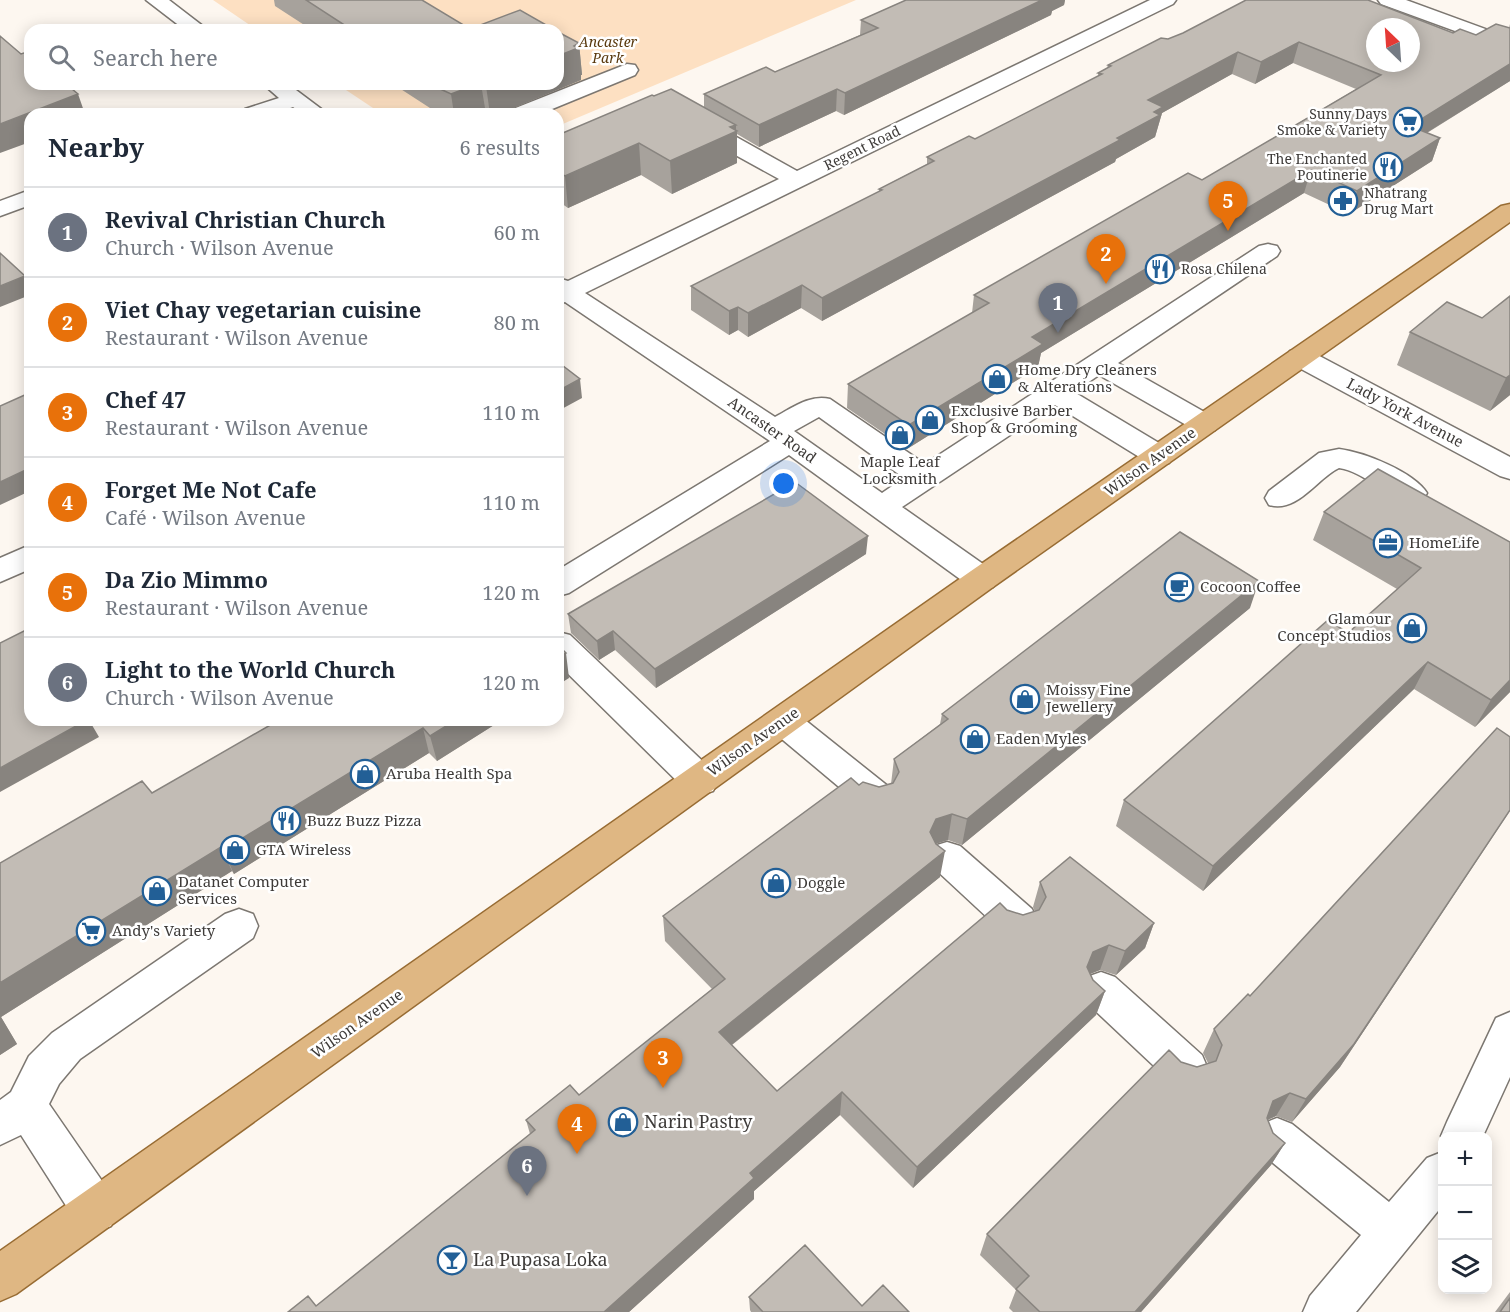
<!DOCTYPE html>
<meta charset="utf-8">
<style>
body{margin:0;font-family:"Noto Serif",serif;background:#f6f6f7;color:#1f2937}
.controls{position:absolute;right:18px;bottom:18px;display:grid;overflow:hidden;border-radius:12px;box-shadow:0 3px 15px #0003}
.controls button{width:54px;height:54px;display:grid;place-items:center;padding:0;border:0;border-bottom:2px solid #e0e1e3;background:#fff;color:#1f2937;font:30px sans-serif}
.compass{position:absolute;left:1366px;top:18px;width:54px;height:54px;border-radius:50%;background:#fff;box-shadow:0 3px 15px #0003;rotate:335deg}
.you{position:absolute;left:784px;top:484px;width:21px;height:21px;margin:-15px;border:4px solid #fff;border-radius:50%;background:#1a73e8;box-shadow:0 0 0 9px #1a73e833}
.badge{display:grid;place-items:center;width:39px;height:39px;border-radius:50%;background:#225f96;color:#fff;font-size:20px;font-weight:700}
.pin{position:absolute;translate:-50% -50px;filter:drop-shadow(0 2px 3px #0008)}
.pin::after{content:'';position:absolute;top:32px;width:21px;height:18px;background:inherit;clip-path:polygon(0 0,100% 0,50% 100%)}
.list{margin:0;padding:0;list-style:none}
h2{display:flex;justify-content:space-between;align-items:center;height:78px;margin:0;padding:0 24px;font-size:26px}
h2 small{font-size:20px;font-weight:400;color:#747a83}
.list li{display:grid;grid-template-columns:39px 1fr auto;gap:18px;align-items:center;box-sizing:border-box;height:90px;padding:0 24px;border-top:2px solid #e0e1e3}
.list b{display:block;font-size:22px;white-space:nowrap}
.list p{margin:0;font-size:20px;white-space:nowrap;color:#747a83}
.list em{font-size:20px;font-style:normal;color:#747a83}
.icon{flex:none;width:33px;height:33px;fill:none;stroke:currentColor;stroke-width:2;stroke-linecap:round;stroke-linejoin:round}
.map{position:relative;flex:none;width:1510px;height:1312px;overflow:hidden}
.search{position:absolute;background:#fff;box-shadow:0 3px 15px #0003;left:24px;top:24px;width:540px;height:66px;display:flex;align-items:center;gap:15px;box-sizing:border-box;padding:0 21px;border-radius:18px;color:#747a83;font-size:22px}
.panel{position:absolute;background:#fff;box-shadow:0 3px 15px #0003;left:24px;top:108px;width:540px;height:618px;border-radius:18px}
.map>svg:first-child{display:block}
.green{fill:#fde0c2}
.lines{fill:none;stroke-linecap:round;stroke-linejoin:round}
.minor-casing{stroke:#7c7771;stroke-width:3}
.major-casing{stroke:#986c33;stroke-width:3}
.path{stroke:#98948f;stroke-width:2;stroke-dasharray:3 2;stroke-linecap:butt}
.minor{fill:#fff;fill-rule:evenodd}
.major{fill:#dfb783;fill-rule:evenodd}
.wall{fill:#a7a29c}
.shaded-wall{fill:#88847f}
.building{fill:#c2bcb5;stroke:#88847f;stroke-width:1.5;fill-rule:evenodd}
.labels{text-anchor:middle;stroke-width:5;stroke-linejoin:round;paint-order:stroke}
.far-park-label{font-size:14px;font-style:italic;fill:#5a3a0f;stroke:#fff}
.far-poi-label{font-size:14px;fill:#3e3b39;stroke:#fff;text-anchor:end}
.far-street-label{font-size:14px;fill:#3e3b39;stroke:#fff}
.poi-label{font-size:15px;fill:#3e3b39;stroke:#fff;text-anchor:start}
.street-label{font-size:15px;fill:#3e3b39;stroke:#fff}
.near-poi-label{font-size:18px;fill:#3e3b39;stroke:#fff;text-anchor:start}
</style>
<div class="map">
<svg width="1510" height="1312" viewBox="0 0 1510 1312">
<rect width="100%" height="100%" fill="#fdf7f0"/>
<path class="green" d="M213,0H856L558,126V114H382L337,84H558V30H257Z"/>
<g class="lines">
<g class="minor-casing">
<path id="minor" d="M146,0H169L208,30H185Z
M1150,0H1176L1173,4L585,293L775,417C792,408 810,394 830,399L925,464L1259,246L1268,244L1277,246L1280,251L1277,256L1118,363L1215,418L1219,424L1215,430L1205,433L1195,430L1099,375L1074,392L1169,449L1173,456L1169,463L1159,465L1149,463L1055,405L902,507L993,571L998,579L993,587L982,590L971,587L789,455L569,593L558,596V570L770,441L565,302L558,304V278L568,281L779,179L690,130L687,125L690,120L698,118L706,120L797,171ZM819,417L904,478L882,493L794,431Z
M1378,0H1406L1510,38V51L1381,4Z
M627,64L635,65L638,70L635,75L540,114H510L513,109Z
M263,84H288L328,114H303L293,107L274,114H242L245,109L279,98Z
M30,190V205L0,216V201Z
M1300,349L1310,351L1510,457V479L1500,476L1290,363L1287,357L1290,351Z
M1339,449C1364,452 1414,472 1427,493L1423,500C1393,508 1369,472 1339,468C1316,479 1298,513 1269,505L1265,498L1269,491L1319,453Z
M30,545V569L0,582V558Z
M558,632L570,635L713,771L718,781L713,791L700,795L687,791L558,664Z
M783,708L795,712L889,787L894,797L889,807L876,811L863,807L771,730L766,721L771,712Z
M947,842L960,846L1032,909L1037,921L1032,933L1018,938L1004,933L934,868L928,857L934,846Z
M239,909L253,914L258,926L253,938L80,1059L59,1084L49,1104L111,1194L117,1210L111,1226L95,1232L79,1226L21,1135L0,1145V1100L11,1092L29,1056L52,1033L225,914Z
M1101,972L1115,977L1202,1055L1208,1069L1202,1083L1187,1088L1172,1083L1087,1003L1081,990L1087,977Z
M1510,1012V1077L1483,1136H1442V1140L1441,1136L1447,1122L1496,1018Z
M1277,1118L1292,1124L1389,1202L1427,1158L1442,1152V1206L1356,1312H1303L1310,1296L1361,1235L1262,1154L1256,1139L1262,1124Z"/>
</g>
<g class="major-casing">
<path id="major" d="M1510,204V222L993,587L16,1294L0,1301V1251L971,571L1501,206Z"/>
</g>
<path class="path" d="M283,30L294,26"/>
<use href="#minor" class="minor"/>
<use href="#major" class="major"/>
</g>
<path class="wall" d="M274,0H422L470,29L555,30H312L275,6Z
M906,0H1065L1064,5L1052,11L1051,15L844,115L836,111L759,147L737,134V163L672,194L641,175L568,208L558,201V135L654,96L704,107V94L775,72L860,35L861,20Z
M1510,24V81L1427,133L1440,138L1432,161L1349,214L1304,193L1041,353L1038,367L907,449L847,408L848,384L972,313L974,295L1202,180L1356,89L1293,63L1255,84L1232,74L1162,113L1155,137L1116,159L1115,162L822,321L801,308L748,337L738,330L729,335L691,310V286L879,192V189L927,164V157L975,139L1098,77V73L1107,68L1108,65L1168,39L1453,33L1476,35L1509,28Z
M579,43L582,75H581V80L499,114H436L430,108L393,84H558Z
M1510,296V395L1490,411L1397,365L1410,332L1482,318Z
M1324,512L1510,542V692L1475,727L1414,689L1203,891L1116,826L1124,800L1348,633L1397,589L1313,540Z
M866,554L656,688L615,650L599,660L571,633L568,614Z
M1250,608L962,845L948,840L936,844L940,877L732,1045L777,1091L1007,910L1023,915L1035,912L1033,907L1040,882L1154,923L1145,948L1116,975L1100,970L1090,974L1093,980L1105,991L1096,1015L913,1188L840,1115L754,1191V1199L629,1312H288L316,1306L530,1134L526,1120L579,1095L712,989L665,941L663,916L859,785L879,787L891,784L894,759L940,724L942,714Z
M279,720H502L437,761L429,753L234,874L232,871L1,1017L17,1044L0,1055V863L152,793Z
M1510,737V811L1340,1067L1292,1122L1276,1116L1268,1120L1273,1133L1285,1143L1271,1165L1141,1312H1013L1009,1308L1016,1290L980,1255L987,1234L1197,1067L1208,1063L1203,1053L1214,1029L1250,996Z
M1510,1292V1312H1495Z
M749,1297L862,1306L909,1312H751L750,1310Z"/>
<path class="shaded-wall" d="M1042,0H1065L1064,5L1052,11L1051,15L844,115L845,93Z
M1299,42L1293,63L1255,84L1261,62Z
M579,43L582,75H581V80L499,114H490L486,86L490,84H558V56L574,46Z
M1238,52L1232,74L1162,113L1155,137L1116,159L1115,162L822,321V298L1117,138L1148,100Z
M1510,64V81L1402,148L1410,126Z
M478,84H481L486,114H454L451,94Z
M837,89L836,111L759,147V125Z
M78,94L85,114H30V142L0,153V124Z
M736,125V132L737,131V163L672,194L670,161Z
M1440,138L1432,161L1349,214L1357,191Z
M639,143L641,175L568,208L565,176Z
M1311,170L1304,193L1041,353L1038,367L907,449L909,425L1032,337Z
M25,276L30,288V295L0,307V286Z
M802,285L801,308L748,337V313Z
M738,307V330L729,335V311Z
M1510,375V395L1490,411L1506,378Z
M580,379L582,398L558,411V391Z
M30,468V491L0,505V482Z
M868,536L866,554L656,688L655,669Z
M1259,581L1250,608L962,845L967,819Z
M613,631L615,650L599,660L597,641Z
M566,653L569,678L558,685V657Z
M1428,662L1414,689L1203,891L1213,866Z
M1510,680V692L1475,727L1491,700Z
M87,720H89L99,737L0,792V768Z
M456,720H502L437,761L430,736Z
M423,728L429,753L234,874L223,850Z
M1510,810L1340,1067L1292,1122L1306,1099Z
M952,814L948,840L932,845L930,832L936,819Z
M221,847L232,871L1,1017L17,1044L0,1055V983Z
M945,851L940,877L719,1055V1032Z
M1154,923L1145,948L1116,975L1125,951Z
M1109,945L1100,970L1085,976L1087,967L1093,952Z
M1105,991L1096,1015L913,1188L917,1167Z
M842,1092L840,1115L754,1191V1199L629,1312H604L750,1173Z
M1290,1093L1276,1116L1260,1123L1273,1101Z
M1285,1143L1271,1165L1141,1312H1135Z"/>
<path class="building" d="M306,0H422L470,29L520,10L555,30H352Z
M906,0H1042L845,93L837,89L759,125L704,94L766,67L775,72L878,28L861,20Z
M1246,0H1368L1453,33L1460,29L1476,35L1496,24L1510,28V64L1410,126L1440,138L1357,191L1311,170L1032,337L1043,344L909,425L848,384L989,303L974,295L1188,173L1202,180L1381,75L1299,42L1261,62L1238,52L1148,100L1163,107L1154,112L1160,115L1117,138L1120,140L822,298L802,285L748,313L738,307L729,311L691,286L882,190L879,189L934,161L927,157L969,136L975,139L1102,74L1098,73L1111,66L1108,65L1161,38L1168,39L1183,33ZM1375,27H1411V63H1375Z
M558,32L579,43L574,46L578,48L558,56Z
M0,36L21,54L27,52L30,54V84H66L78,94L0,124Z
M432,84H478L451,94L436,87Z
M671,89L736,125L730,127L737,131L670,161L639,143L565,176L558,171V135L652,95L654,96Z
M0,253L25,276L0,286Z
M1510,296V375L1506,378L1410,332L1447,302L1482,318Z
M558,362L580,379L558,391Z
M27,394L30,398V468L0,482V406Z
M1378,469L1510,542V680L1491,700L1428,662L1213,866L1124,800L1328,620L1348,633L1421,568L1324,512Z
M795,482L868,536L655,669L613,631L597,641L568,614Z
M1180,532L1259,581L967,819L952,814L936,819L930,832L936,844L945,851L719,1032L777,1091L1000,903L1007,910L1023,915L1039,910L1046,897L1040,882L1070,857L1154,923L1125,951L1109,945L1093,952L1087,967L1093,980L1105,991L917,1167L842,1092L750,1173L754,1178L604,1312H288L308,1296L316,1306L535,1130L526,1120L570,1085L579,1095L725,979L663,916L851,778L859,785L863,782L879,787L893,783L899,772L894,759L948,719L942,714Z
M30,628V720H87L0,768V643Z
M558,645L566,653L558,657Z
M279,720H456L430,736L423,728L223,850L221,847L0,983V863L142,781L152,793Z
M1497,728L1510,737V810L1354,1044L1306,1099L1290,1093L1273,1101L1267,1118L1273,1133L1285,1143L1135,1312H1040L1016,1289L1029,1276L987,1234L1169,1050L1181,1062L1197,1067L1216,1061L1222,1045L1214,1029L1248,994L1250,996Z
M805,1245L862,1306L883,1285L909,1312H763L749,1297Z
M1510,1298V1312H1500Z"/>
<defs>
<g id="supermarket-ring" transform="scale(1.5)"><circle r="9.5" fill="#fff" stroke="#225f96" stroke-width="1.5"/><path d="M-6-5.5h2.5l.6 2H6L4.5 2H-2.5L-4.4-4H-6ZM-1.5 3.2a1.3 1.3 0 1 0 .1 0ZM3 3.2a1.3 1.3 0 1 0 .1 0Z" fill="#225f96"/></g>
<g id="restaurant-ring" transform="scale(1.5)"><circle r="9.5" fill="#fff" stroke="#225f96" stroke-width="1.5"/><path d="M-5-6h1v4h1v-4h1v4h1v-4h1v5L-1.5 .5V6h-2V.5L-5-1ZM5-6V6H3V1.5H1.5Q1.5-4 5-6Z" fill="#225f96"/></g>
<g id="pharmacy-ring" transform="scale(1.5)"><circle r="9.5" fill="#fff" stroke="#225f96" stroke-width="1.5"/><path d="M-2-6h4v4h4v4h-4v4h-4v-4h-4v-4h4Z" fill="#225f96"/></g>
<g id="shop-ring" transform="scale(1.5)"><circle r="9.5" fill="#fff" stroke="#225f96" stroke-width="1.5"/><path d="M-5-2.5h2.3a2.7 3.5 0 0 1 5.4 0H5L5.5 6h-11ZM-1.5-2.5h3a1.5 2.3 0 0 0-3 0Z" fill="#225f96"/></g>
<g id="office-ring" transform="scale(1.5)"><circle r="9.5" fill="#fff" stroke="#225f96" stroke-width="1.5"/><path d="M-6-3h4V-5.5h4V-3h4V5H-6ZM-1-4.5V-3h2v-1.5ZM-6 0V1H6V0Z" fill="#225f96"/></g>
<g id="cafe-ring" transform="scale(1.5)"><circle r="9.5" fill="#fff" stroke="#225f96" stroke-width="1.5"/><path d="M-5.5-4.5H6V0H3Q3 3.5 0 3.5H-2.5Q-5.5 3.5-5.5 0ZM3-3.2v2h1.7v-2ZM-6 4.5H4V6H-6Z" fill="#225f96"/></g>
<g id="bar-ring" transform="scale(1.5)"><circle r="9.5" fill="#fff" stroke="#225f96" stroke-width="1.5"/><path d="M-6-5H6L.8 .8V4.5H3.5V6h-7V4.5H-.8V.8Z" fill="#225f96"/></g>
</defs>
<g fill-rule="evenodd">
<use href="#supermarket-ring" x="1408" y="122"/>
<use href="#restaurant-ring" x="1388" y="167"/>
<use href="#pharmacy-ring" x="1343" y="201"/>
<use href="#restaurant-ring" x="1160" y="269"/>
<use href="#shop-ring" x="997" y="379"/>
<use href="#shop-ring" x="930" y="420"/>
<use href="#shop-ring" x="900" y="435"/>
<use href="#office-ring" x="1388" y="543"/>
<use href="#cafe-ring" x="1179" y="587"/>
<use href="#shop-ring" x="1412" y="628"/>
<use href="#shop-ring" x="1025" y="699"/>
<use href="#shop-ring" x="975" y="739"/>
<use href="#shop-ring" x="365" y="774"/>
<use href="#restaurant-ring" x="286" y="821"/>
<use href="#shop-ring" x="235" y="850"/>
<use href="#shop-ring" x="776" y="883"/>
<use href="#shop-ring" x="157" y="891"/>
<use href="#supermarket-ring" x="91" y="931"/>
<use href="#shop-ring" x="623" y="1122"/>
<use href="#bar-ring" x="452" y="1260"/>
</g>
<g class="labels">
<g class="far-park-label">
<text x="608" y="47">Ancaster<tspan x="608" dy="16">Park</tspan></text>
</g>
<g class="far-poi-label">
<text x="1387" y="119">Sunny Days<tspan x="1387" dy="16">Smoke &amp; Variety</tspan></text>
<text x="1367" y="164">The Enchanted<tspan x="1367" dy="16">Poutinerie</tspan></text>
<text x="1364" y="198" text-anchor="start">Nhatrang<tspan x="1364" dy="16">Drug Mart</tspan></text>
<text x="1181" y="274" text-anchor="start">Rosa Chilena</text>
</g>
<g class="far-street-label">
<text transform="translate(862 148) rotate(-26)" y="5">Regent Road</text>
</g>
<g class="poi-label">
<text x="1018" y="375">Home Dry Cleaners<tspan x="1018" dy="17">&amp; Alterations</tspan></text>
<text x="951" y="416">Exclusive Barber<tspan x="951" dy="17">Shop &amp; Grooming</tspan></text>
<text x="900" y="467" text-anchor="middle">Maple Leaf<tspan x="900" dy="17">Locksmith</tspan></text>
<text x="1409" y="548">HomeLife</text>
<text x="1200" y="592">Cocoon Coffee</text>
<text x="1391" y="624" text-anchor="end">Glamour<tspan x="1391" dy="17">Concept Studios</tspan></text>
<text x="1046" y="695">Moissy Fine<tspan x="1046" dy="17">Jewellery</tspan></text>
<text x="996" y="744">Eaden Myles</text>
<text x="386" y="779">Aruba Health Spa</text>
<text x="307" y="826">Buzz Buzz Pizza</text>
<text x="256" y="855">GTA Wireless</text>
<text x="178" y="887">Datanet Computer<tspan x="178" dy="17">Services</tspan></text>
<text x="797" y="888">Doggle</text>
<text x="112" y="936">Andy's Variety</text>
</g>
<g class="street-label">
<text transform="translate(1405 413) rotate(28)" y="5">Lady York Avenue</text>
<text transform="translate(772 430) rotate(35)" y="5">Ancaster Road</text>
<text transform="translate(1150 462) rotate(-35)" y="5">Wilson Avenue</text>
<text transform="translate(753 742) rotate(-35)" y="5">Wilson Avenue</text>
<text transform="translate(357 1024) rotate(-35)" y="5">Wilson Avenue</text>
</g>
<g class="near-poi-label">
<text x="644" y="1128">Narin Pastry</text>
<text x="473" y="1266">La Pupasa Loka</text>
</g>
</g>
</svg>
<div class="controls">
<button>+</button>
<button>−</button>
<button><svg class="icon" aria-label="layers" viewBox="0 0 24 24"><path d="M12 4l9 5-9 5-9-5zM3 14l9 5 9-5"/></svg></button>
</div>
<svg class="compass" viewBox="-18 -18 36 36"><path d="M0-13l5 13h-10z" fill="#e53935"/><path d="M0 13l5-13h-10z" fill="#747a83"/></svg>
<div class="you"></div>
<div class="pin badge" style="left:1058px;top:333px;background:#6b7280">1</div>
<div class="pin badge" style="left:1106px;top:284px;background:#e8710a">2</div>
<div class="pin badge" style="left:663px;top:1088px;background:#e8710a">3</div>
<div class="pin badge" style="left:577px;top:1154px;background:#e8710a">4</div>
<div class="pin badge" style="left:1228px;top:231px;background:#e8710a">5</div>
<div class="pin badge" style="left:527px;top:1196px;background:#6b7280">6</div>
<div class="search"><svg class="icon" aria-label="search" viewBox="0 0 24 24"><circle cx="10" cy="10" r="6"/><path d="M15 15l6 6"/></svg>Search here</div>
<section class="panel">
<h2>Nearby<small>6 results</small></h2>
<ul class="list">
<li><span class="badge" style="background:#6b7280">1</span><div><b>Revival Christian Church</b><p>Church · Wilson Avenue</p></div><em>60 m</em></li>
<li><span class="badge" style="background:#e8710a">2</span><div><b>Viet Chay vegetarian cuisine</b><p>Restaurant · Wilson Avenue</p></div><em>80 m</em></li>
<li><span class="badge" style="background:#e8710a">3</span><div><b>Chef 47</b><p>Restaurant · Wilson Avenue</p></div><em>110 m</em></li>
<li><span class="badge" style="background:#e8710a">4</span><div><b>Forget Me Not Cafe</b><p>Café · Wilson Avenue</p></div><em>110 m</em></li>
<li><span class="badge" style="background:#e8710a">5</span><div><b>Da Zio Mimmo</b><p>Restaurant · Wilson Avenue</p></div><em>120 m</em></li>
<li><span class="badge" style="background:#6b7280">6</span><div><b>Light to the World Church</b><p>Church · Wilson Avenue</p></div><em>120 m</em></li>
</ul>
</section>
</div>
